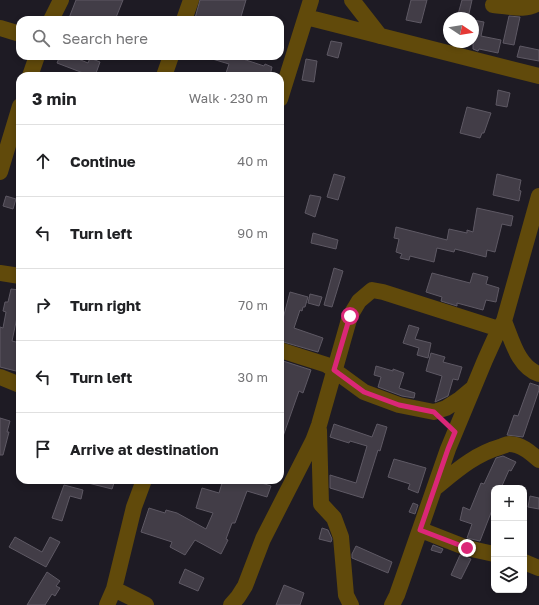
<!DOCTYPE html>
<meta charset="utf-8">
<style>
body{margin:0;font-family:"Golos Text",sans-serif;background:#f6f6f6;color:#202124}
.controls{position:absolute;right:12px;bottom:12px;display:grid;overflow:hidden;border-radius:8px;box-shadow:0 2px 6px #0003}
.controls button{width:36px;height:36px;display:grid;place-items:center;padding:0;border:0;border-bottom:1px solid #e0e0e0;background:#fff;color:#202124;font:20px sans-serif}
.compass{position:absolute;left:443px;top:12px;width:36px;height:36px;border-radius:50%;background:#fff;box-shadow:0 2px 6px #0003;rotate:102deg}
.stop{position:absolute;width:12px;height:12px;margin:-9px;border:3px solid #db2777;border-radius:50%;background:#fff}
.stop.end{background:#db2777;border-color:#fff;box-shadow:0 1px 4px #0008}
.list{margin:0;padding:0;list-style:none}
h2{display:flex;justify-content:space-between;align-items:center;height:52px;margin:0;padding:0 16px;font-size:17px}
h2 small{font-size:13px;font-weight:400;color:#757577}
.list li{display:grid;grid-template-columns:26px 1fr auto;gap:12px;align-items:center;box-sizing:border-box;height:72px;padding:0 16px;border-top:1px solid #e0e0e0}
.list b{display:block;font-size:15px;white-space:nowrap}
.list em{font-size:13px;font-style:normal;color:#757577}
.icon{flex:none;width:22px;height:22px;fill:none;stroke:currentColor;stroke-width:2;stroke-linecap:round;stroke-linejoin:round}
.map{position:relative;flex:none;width:539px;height:605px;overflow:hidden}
.search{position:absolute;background:#fff;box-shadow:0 2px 6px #0003;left:16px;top:16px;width:268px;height:44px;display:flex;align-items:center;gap:10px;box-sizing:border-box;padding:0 14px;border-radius:12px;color:#757577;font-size:15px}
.panel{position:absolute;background:#fff;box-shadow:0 2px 6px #0003;left:16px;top:72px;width:268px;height:412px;border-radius:12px}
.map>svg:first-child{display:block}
.building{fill:#423d47;stroke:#5e5964}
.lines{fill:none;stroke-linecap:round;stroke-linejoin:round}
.minor{stroke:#614a0b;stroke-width:16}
.route{stroke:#db2777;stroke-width:5}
</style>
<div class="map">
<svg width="539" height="605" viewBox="0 0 539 605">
<rect width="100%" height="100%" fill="#1e1b24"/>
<path class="building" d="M76,0H123L115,20H73L69,18Z
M200,0H246L240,20H202L195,18Z
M411,0H427L421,23L406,20Z
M462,0H472L468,18H457Z
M509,16L520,17L514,45L503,43Z
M473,20L484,22L481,36L501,40L498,53L479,49L478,51L473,49Z
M331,41L342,43L338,58L327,55Z
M520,46L539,50V61L517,57Z
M60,56H71L88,63L90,58L100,62L95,76H91L57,63Z
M209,56H244L243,59L264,66L265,64L272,67L270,76H225L229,64L209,58Z
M306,59L317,61L314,82L302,80Z
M498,90L510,93L507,107L496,105Z
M467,107L491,113L484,133H482L480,138L460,133Z
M334,174L345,177L338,200L327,197Z
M497,174L521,180L519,190L521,191L519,201L493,195Z
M310,195L321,197L315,217L305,213Z
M6,196L16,199L13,209L3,206Z
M477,208L513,216L511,226L502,224L495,252L487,250L486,257L455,249L454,252L437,248L434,262L410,256L409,260L400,258L402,254L396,252L399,239L394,238L396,227L447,240L449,229L467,233V230L473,232Z
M313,233L338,240L336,249L311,243Z
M334,268L343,271L332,307L324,305Z
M432,273L470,283L473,273L488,277L486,284L499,288L496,302L486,300L483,310L457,303V306L441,301L442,297L426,292Z
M11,289L20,290V303L12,341L20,343V372L0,367V327L3,328L6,312L3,311L5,302H8Z
M290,292L308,297L305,307H303L302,311L300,310L294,328L323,338L318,352L280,341V330Z
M310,294L322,297L319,306L308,303Z
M409,325L419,328L415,339L431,343L428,358L417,355L419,348L403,343Z
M431,353L445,357L443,362L462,367L458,380L453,379L448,396L435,402L442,376L426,371Z
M280,360L311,370L303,393L299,391L281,442H280Z
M376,366L393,371V369L404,373L399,388L415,393L414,398L402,396L378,387L381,377L374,375Z
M530,383L539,386V390L523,437L507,435L514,415L518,416Z
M0,418L10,421L7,432H9L3,455H0Z
M334,424L372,437L377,424L387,427L380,451L378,450L363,498L330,488V475L356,483L367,446L350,441L349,443L330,437Z
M503,456L516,462L511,471L509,470L501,488H494V505L480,541L467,538L472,524L460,520L463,507L470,510L481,483L484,484L496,458Z
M394,459L426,468L418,493L408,489L410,484L388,477Z
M88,480H115L112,489L88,483Z
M223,480H252L271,486L267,497L247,491L235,523H232L226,539L228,540L221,554L195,540L185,555L170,547L172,542L141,532L149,508L165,513L166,510L177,513L206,529L213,513L196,508L202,488L219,493Z
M64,485L83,490L81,499L70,496L62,521L52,518Z
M530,496L539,498V509L528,507Z
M413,503L418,505L415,514L409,512Z
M322,528L328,530L332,539L331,542L319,539Z
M15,537L42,552L50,537L60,542L46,567L9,547Z
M433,545L443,549L441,553L431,550Z
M356,546L392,562L388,573L352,558V554Z
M460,555L471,559L461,579L451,575Z
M185,569L204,578L198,591L179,583Z
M47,572L60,581L56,586L60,588L55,596L52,594L45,605H27Z
M284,585L304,593L300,605H276Z"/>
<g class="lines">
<path class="minor" d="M352,0L380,36
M493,5C507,6 528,12 539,2
M306,17L539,76
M51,20L61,0
M184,20L191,0
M0,28L20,34
M30,76L37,56
M164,76L171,56
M280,99L311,0
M0,172L20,106
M0,273L20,276
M504,321C512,340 518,367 539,374
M280,350L327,365L364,392L399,405L434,412L446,408L460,399L472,389
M0,377L20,385
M319,430L321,504L334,518L341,537L346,595L351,605
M435,488C456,471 475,454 500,447C503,446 507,444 509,444C521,444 531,453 539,460
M421,530L467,548L494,554
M524,562L539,568
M114,589L146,605
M107,605L114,589L134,507L144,480
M231,605L238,597L245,586L263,539L313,441L319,425L350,316L359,301L372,290L383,292L499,329
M392,605L397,595L410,558L448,449L485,360L499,329L504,321L539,196"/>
</g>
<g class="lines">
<path class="route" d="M350,316L334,370L364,392L399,405L434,412L455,432L448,449L420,530L467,548"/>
</g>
</svg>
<div class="controls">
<button>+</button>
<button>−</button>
<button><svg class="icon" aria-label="layers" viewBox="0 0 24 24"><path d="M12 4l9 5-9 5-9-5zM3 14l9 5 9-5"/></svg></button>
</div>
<svg class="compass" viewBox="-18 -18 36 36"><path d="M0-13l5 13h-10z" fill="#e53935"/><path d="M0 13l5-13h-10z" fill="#757577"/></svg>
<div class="stop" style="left:350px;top:316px"></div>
<div class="stop end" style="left:467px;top:548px"></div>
<div class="search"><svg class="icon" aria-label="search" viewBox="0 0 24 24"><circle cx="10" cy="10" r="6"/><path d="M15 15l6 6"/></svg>Search here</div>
<section class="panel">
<h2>3 min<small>Walk · 230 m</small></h2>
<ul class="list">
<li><svg class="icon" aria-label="ahead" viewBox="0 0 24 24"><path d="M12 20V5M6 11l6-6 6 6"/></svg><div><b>Continue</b></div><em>40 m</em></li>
<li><svg class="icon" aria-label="left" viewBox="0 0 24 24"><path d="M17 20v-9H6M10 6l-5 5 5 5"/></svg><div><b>Turn left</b></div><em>90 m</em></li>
<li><svg class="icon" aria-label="right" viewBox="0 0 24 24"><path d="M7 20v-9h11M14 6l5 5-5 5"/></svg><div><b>Turn right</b></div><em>70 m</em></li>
<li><svg class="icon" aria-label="left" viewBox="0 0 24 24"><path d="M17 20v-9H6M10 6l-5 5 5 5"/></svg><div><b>Turn left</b></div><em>30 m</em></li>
<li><svg class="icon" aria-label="arrive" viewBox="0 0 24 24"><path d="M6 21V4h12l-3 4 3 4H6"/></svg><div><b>Arrive at destination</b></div></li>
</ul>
</section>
</div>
